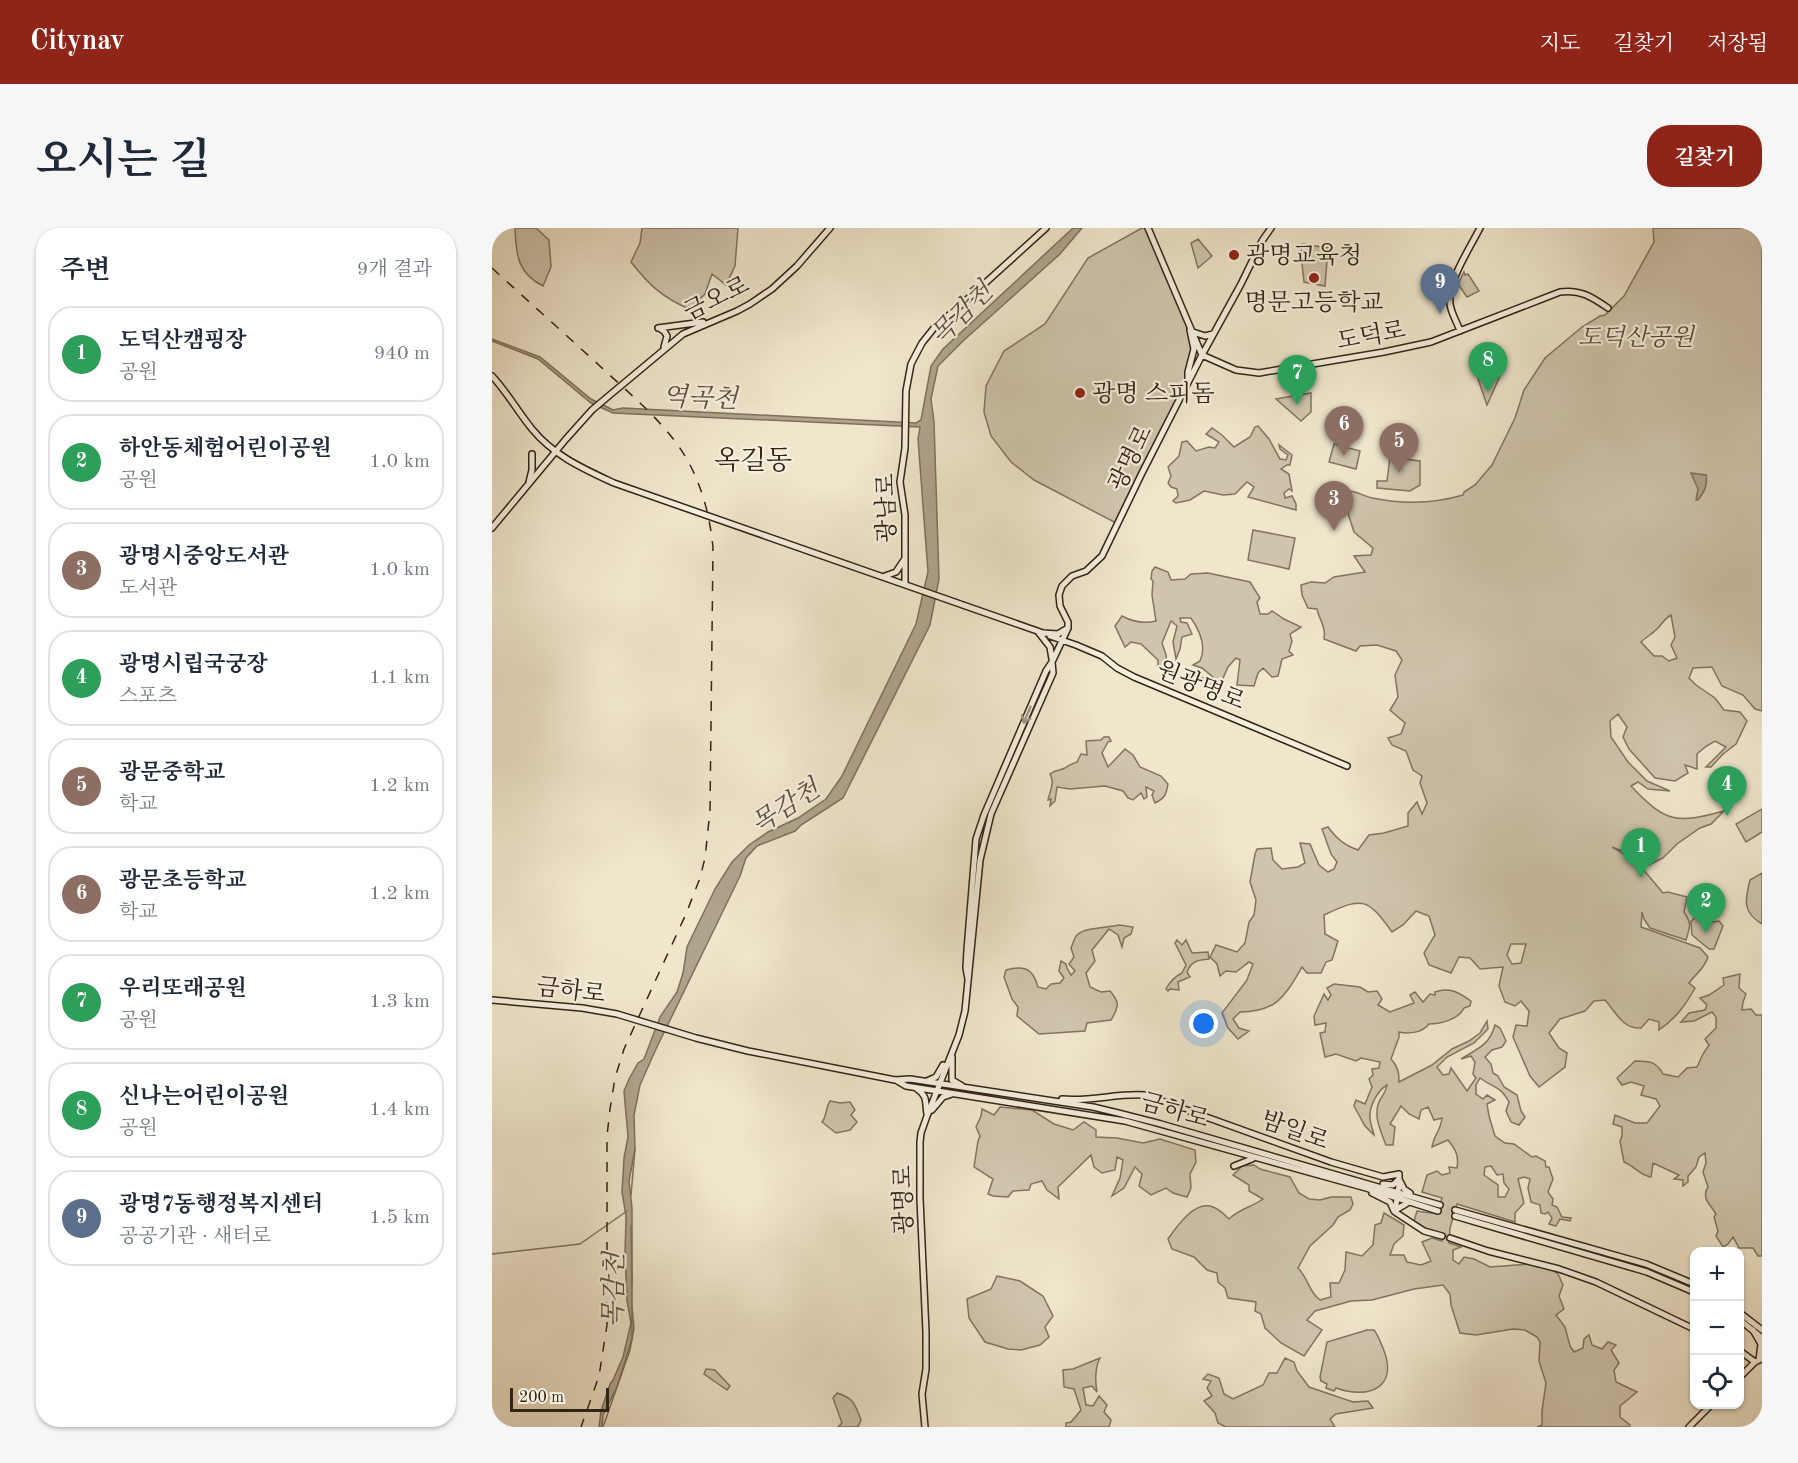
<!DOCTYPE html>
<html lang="ko">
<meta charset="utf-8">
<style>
body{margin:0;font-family:"Old Standard TT","Noto Serif KR",serif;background:#f6f6f7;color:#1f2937}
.controls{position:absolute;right:18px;bottom:18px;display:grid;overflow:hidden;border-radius:12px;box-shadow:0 2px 4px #0004}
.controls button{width:54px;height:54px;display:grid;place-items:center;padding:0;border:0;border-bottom:2px solid #e0e1e3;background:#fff;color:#1f2937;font:30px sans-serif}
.scale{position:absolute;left:18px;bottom:15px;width:99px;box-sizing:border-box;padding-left:6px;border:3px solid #332414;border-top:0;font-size:16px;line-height:21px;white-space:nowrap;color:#332414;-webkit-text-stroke:4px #f5efde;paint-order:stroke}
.you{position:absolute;left:712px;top:796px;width:21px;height:21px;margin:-15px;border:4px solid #fff;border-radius:50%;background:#1a73e8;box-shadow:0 0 0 9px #1a73e833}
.badge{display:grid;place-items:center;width:39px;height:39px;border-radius:50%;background:#8f2418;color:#fff;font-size:20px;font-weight:700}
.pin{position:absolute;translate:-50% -50px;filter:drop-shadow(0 2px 3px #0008)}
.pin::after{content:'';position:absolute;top:32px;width:21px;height:18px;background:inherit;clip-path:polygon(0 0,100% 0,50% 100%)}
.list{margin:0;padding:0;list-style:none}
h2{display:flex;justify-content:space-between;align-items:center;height:78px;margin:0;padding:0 24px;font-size:26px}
h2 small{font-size:20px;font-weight:400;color:#747a83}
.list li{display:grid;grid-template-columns:39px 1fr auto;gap:18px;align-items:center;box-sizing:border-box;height:96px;margin:0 12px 12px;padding:0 12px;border:2px solid #e0e1e3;border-radius:24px}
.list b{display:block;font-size:22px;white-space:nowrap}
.list p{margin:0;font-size:20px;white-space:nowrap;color:#747a83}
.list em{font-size:20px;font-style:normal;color:#747a83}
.icon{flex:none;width:33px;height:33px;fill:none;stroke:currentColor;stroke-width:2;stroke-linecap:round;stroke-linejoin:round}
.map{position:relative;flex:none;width:1270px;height:1199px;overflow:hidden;border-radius:24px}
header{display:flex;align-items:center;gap:36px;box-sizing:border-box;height:84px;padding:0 30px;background:#8f2418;color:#fff}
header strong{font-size:28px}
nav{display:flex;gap:33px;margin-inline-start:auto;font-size:21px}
.intro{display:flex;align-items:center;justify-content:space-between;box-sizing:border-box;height:144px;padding:0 36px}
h1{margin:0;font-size:42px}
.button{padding:15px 27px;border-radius:24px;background:#8f2418;color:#fff;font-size:21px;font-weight:700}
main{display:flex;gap:36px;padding:0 36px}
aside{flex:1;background:#fff;border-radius:24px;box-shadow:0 2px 4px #0004}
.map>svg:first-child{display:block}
.green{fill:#cfc5ad;stroke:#817460;stroke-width:1.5;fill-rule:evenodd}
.water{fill:#afa48d;stroke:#7d715d;stroke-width:1.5}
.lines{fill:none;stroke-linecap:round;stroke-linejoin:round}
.stream{stroke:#7d715d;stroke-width:1.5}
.secondary-tunnel{stroke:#c9bfa7;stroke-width:5;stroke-dasharray:5 2.5;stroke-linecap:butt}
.secondary-casing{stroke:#332414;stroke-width:8}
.secondary{stroke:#f5efde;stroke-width:5}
.rail{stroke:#332414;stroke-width:1.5;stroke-dasharray:10 10;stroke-linecap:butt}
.oneway{stroke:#9e9483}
.poi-dot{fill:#8f2418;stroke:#f5efde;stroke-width:2}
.labels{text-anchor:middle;stroke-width:4.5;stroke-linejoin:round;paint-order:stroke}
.poi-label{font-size:24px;fill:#332414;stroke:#f5efde;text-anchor:start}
.street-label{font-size:24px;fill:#332414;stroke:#f5efde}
.park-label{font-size:24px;font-style:italic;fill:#5a4c3a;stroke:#f5efde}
.water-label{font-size:26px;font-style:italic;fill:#5e513e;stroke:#f5efde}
.quarter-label{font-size:27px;fill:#332414;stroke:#f5efde}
</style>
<header>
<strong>Citynav</strong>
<nav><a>지도</a><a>길찾기</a><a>저장됨</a></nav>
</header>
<div class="intro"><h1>오시는 길</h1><a class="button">길찾기</a></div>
<main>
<aside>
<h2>주변<small>9개 결과</small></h2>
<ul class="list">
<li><span class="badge" style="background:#2e9e5b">1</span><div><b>도덕산캠핑장</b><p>공원</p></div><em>940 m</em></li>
<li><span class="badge" style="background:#2e9e5b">2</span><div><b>하안동체험어린이공원</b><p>공원</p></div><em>1.0 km</em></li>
<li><span class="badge" style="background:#8d6e63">3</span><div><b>광명시중앙도서관</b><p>도서관</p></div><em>1.0 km</em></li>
<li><span class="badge" style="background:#2e9e5b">4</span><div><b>광명시립국궁장</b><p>스포츠</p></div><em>1.1 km</em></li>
<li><span class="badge" style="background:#8d6e63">5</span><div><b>광문중학교</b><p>학교</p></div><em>1.2 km</em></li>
<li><span class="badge" style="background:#8d6e63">6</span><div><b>광문초등학교</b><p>학교</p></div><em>1.2 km</em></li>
<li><span class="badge" style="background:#2e9e5b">7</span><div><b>우리또래공원</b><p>공원</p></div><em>1.3 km</em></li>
<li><span class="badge" style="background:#2e9e5b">8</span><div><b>신나는어린이공원</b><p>공원</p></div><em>1.4 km</em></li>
<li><span class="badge" style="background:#5c6f8a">9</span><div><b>광명7동행정복지센터</b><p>공공기관 · 새터로</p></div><em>1.5 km</em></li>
</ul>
</aside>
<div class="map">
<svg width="1270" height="1199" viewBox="0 0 1270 1199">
<rect width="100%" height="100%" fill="#efe6cc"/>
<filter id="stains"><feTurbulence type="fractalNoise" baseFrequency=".00333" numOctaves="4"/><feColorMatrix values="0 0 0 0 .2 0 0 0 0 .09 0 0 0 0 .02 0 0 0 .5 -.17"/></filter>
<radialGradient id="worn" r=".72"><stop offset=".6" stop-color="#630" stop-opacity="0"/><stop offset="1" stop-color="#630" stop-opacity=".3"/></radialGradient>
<path class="green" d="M23,0H44L57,12L59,39L51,58C25,45 24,26 23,0Z
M150,0H246L243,38L234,57L220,46L213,66L197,81C170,69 157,57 139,34L148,15Z
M650,0H653L704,119L694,154L647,245L624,295L542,252L519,234L499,208L492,184L494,158L512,123L553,96L596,30Z
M1161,0H1270V483L1263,481L1251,467L1230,458L1220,439L1201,440L1197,450L1204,457L1223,470L1232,482L1248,484L1255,493L1244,516L1231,526L1219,539H1214L1234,519L1223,513L1213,519L1205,526V541L1193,537L1196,545L1183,553L1163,550L1137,521L1131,509L1135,499L1126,486L1118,493L1119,509L1136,534L1155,553L1178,563L1156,561L1146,554L1139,558C1174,595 1184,596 1232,583L1219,596L1208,600L1185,616L1171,630L1157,637L1134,624L1120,619L1145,634L1171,665L1176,664L1195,669L1192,684C1200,695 1198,699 1194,712L1158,700L1152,691L1150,684L1149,699L1208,720L1216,729C1211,743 1205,744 1197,755L1203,760C1193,778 1184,790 1167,802V794L1157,791L1149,800C1130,801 1124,784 1113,772L1102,773L1093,783L1068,791L1057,805L1067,820L1075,825L1073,839L1047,859L1038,848L1021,809L1024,797L1035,798L1037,783L1029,773L1023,778L1013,774L1007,758L1011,739L988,741L978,730L967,729L959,745L937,737L932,725L943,707L937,688L924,683L911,697L900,704C875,669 870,669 832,687L833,706L846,713L840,732L834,734L829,745H815L810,739C793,768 785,784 748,784L741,791L747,800L757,803L746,811L736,800L730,785L755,752L761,736L757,734L744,744L734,743L728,748L725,736L718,729L724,717L745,724L753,715L757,694L762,687L764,672L758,654L763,626L765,621L779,620L781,632L790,641L806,639L813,635L808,615L818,616L827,637L836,644L842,641L845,634L839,626L830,601L836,599C845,611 852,617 866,622L877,607L892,605L916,598V585L925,574L930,586L935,575L928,555L930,548L921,542L914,523L900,517L896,510L909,506L913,495L898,482L906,469L903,447L910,432L904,423L885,417L868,418L864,423L832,411C834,398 828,394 825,381L816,380L810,367L809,357L819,354L833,355L842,349L873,344L862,328L879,327L881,320L862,304L852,273V263C862,261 870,268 880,270C910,276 941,276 971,267L972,264L983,257L1000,237L1023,190L1032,162L1053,130L1090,99L1108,88L1113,87L1132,68L1162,14ZM1179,387L1183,409L1179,417L1185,430L1177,433L1170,428H1162L1149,414C1154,409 1160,406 1165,401C1170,396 1172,391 1179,387ZM1019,716H1034L1029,735L1020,736L1015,727Z
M706,11L720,28L706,40L699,15Z
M810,16L836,20L833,58L812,54L809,27Z
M972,44L973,47L976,46L987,63L975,69L966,56Z
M1007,141L1009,146L995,177L986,151Z
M819,165V184L809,193L784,171Z
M766,198L777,211L788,231L794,232L796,227L788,221L787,217L800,227L798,237H795L789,241L797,246L800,263L797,261L792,265L793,270L800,268L804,276V282L756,269L762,259L755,254L743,266L731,267L712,263L698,272L684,275L681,273L686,268L685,261L679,259L676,255L679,248L676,239L687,228L690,214L695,213L704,223L717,219L723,220L727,214L714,206L720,200L730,207L742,219L758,209L763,199Z
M842,216L868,223L864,241L837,234Z
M898,229L928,233V257L918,263L885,260V253H895Z
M761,302L803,310L797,341L756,332Z
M663,339L676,344L679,352L693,351L699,346L716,345L758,354L768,370L765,374L768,386H776L780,383L792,391L809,399L798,406L800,413L797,423L801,427L790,431L786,448L780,449L771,440L766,445L762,458L745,457L748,432L744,430L736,439L725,464L708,449L720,454L721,449L710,440L701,437L708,433C715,418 708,403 699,390H688L689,394L695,395L700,406L690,409L688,421L684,431L681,414L685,398L679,393L670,415L674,427L675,443L666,440V432L649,416L639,414L633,419L623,398L630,388C641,394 651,396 664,393L660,367L661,353L659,351L660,343Z
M612,509H617L619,513L616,514L610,525L616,539L633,521L641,527L648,539L669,548L676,556C674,567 673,570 663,575L660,567L662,563L654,559L655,569L652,571L649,565L641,572L636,570L631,563L613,558L578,561L565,559L563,573L558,578L559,571L556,572C558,563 563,554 558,546C565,541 567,543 573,540C577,537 580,536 585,534L589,526L595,527L594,513L609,512Z
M1270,581V604L1254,614L1244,596Z
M1270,645V696C1250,684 1253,672 1258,652Z
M1204,689L1214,695L1227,693L1231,698L1222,721H1217L1200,707L1199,693Z
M627,697L641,699L639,706L632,710L630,719L626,707L617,701L600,722L603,733L594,745L598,759L609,764L618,763C628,774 627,779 619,792L595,795L593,803L547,806L525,788L526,779L520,771L512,749L514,742C532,737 541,740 546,759L554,761L559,756L568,755L572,750L567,743L569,733L574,736L575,740L579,747L583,743L577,736L582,729L579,720C581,716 582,710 585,707C593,699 616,700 627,697Z
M685,712L690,717L694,712L700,725L716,724L717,731C706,732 699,733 695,744L698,749L686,754L687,762L678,761L676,763L674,761C678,753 682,749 690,745L694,737L683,715Z
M1248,746L1247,760L1254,766L1251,774L1250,782L1259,781L1264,787H1270V1028H1266L1261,1020H1247L1241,1009L1236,1016L1231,1019L1224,1008L1226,1003L1222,989L1224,986C1218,976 1209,970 1216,959L1211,944L1214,935L1213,925L1207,929L1204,939L1196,948V954L1191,958V952L1182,951L1187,947L1161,935L1159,949C1149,948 1142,938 1132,934L1128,913L1130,908V899L1121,896L1123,887L1143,895H1155L1168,878L1164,871L1149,867L1152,858L1139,854L1130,857L1125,850L1143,833C1157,833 1164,833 1171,846L1186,849L1195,840L1205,839L1211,826L1217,817L1213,811L1224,800V789L1220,784L1202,793L1189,794L1197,785L1213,782L1215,777L1208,770L1217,767L1232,757L1231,750Z
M842,756L868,759L876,764L885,763L890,771L886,777L898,784L922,775L918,767L923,764L931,774L938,766L943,767V764C958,759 966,764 979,773L978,778L972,780C967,791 949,796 937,796C930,805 917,806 907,804V809L899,831C906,838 907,845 907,854L940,837L960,821L977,813L988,805L995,793L996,801L982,815L955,829L945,839L951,847L957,846L959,840L975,863L984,850L981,846L983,834L979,828L969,831C986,820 997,818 1003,797L1008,800L1014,813L1010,819L1000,822L993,829L999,836L1001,845L1006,848L1012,859L1025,867L1029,883L1033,889L1027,897L1019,894L1014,883L1017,874C1008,857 1001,860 988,850L984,857V866L991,871L995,867L1003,872L995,876L997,888L1003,908L1013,915L1022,916L1040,929L1044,928L1053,933L1054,939H1057L1061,951L1056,964L1061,971L1060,977L1065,979L1070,989L1079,990L1078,993L1068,991L1064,998L1057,996L1060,990L1056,984L1053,986L1049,985L1048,977L1039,974L1036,960L1038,951L1032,949L1026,951L1032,975L1023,985V994L965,976L958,1000L957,1015L969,1019L961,1022V1032L967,1036L972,1029L982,1031L998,1039L1036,1036L1059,1041L1066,1046L1071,1057L1067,1068L1072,1081L1064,1087L1073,1099L1078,1118L1082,1124L1091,1120L1092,1111L1097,1107L1100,1117L1110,1121L1116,1114L1124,1117L1119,1122L1127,1135L1122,1142L1124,1154L1145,1164L1128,1178V1189L1138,1197L1137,1199H1045L1050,1197V1183L1054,1155L1047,1133L1048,1114L1045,1109L1033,1102L1021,1101L984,1107L968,1105L959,1077L958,1066L951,1057L922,1061L880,1072L859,1073L823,1083L815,1092L830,1102L812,1128L789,1115L773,1100L769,1086L763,1083L764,1074L736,1070L733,1060L726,1054L725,1045L715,1042L702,1029L680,1021L676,1011C685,998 703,972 721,979C727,981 733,987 737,991C747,981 760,979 771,971L757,963V957L741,947L750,938L762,937L768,941L798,949L807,965L817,971L828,972L839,969H859L861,976L858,982L846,989L841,997L818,1018L806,1040C816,1050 817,1064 828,1072L839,1069L838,1055H847L853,1042L854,1024L870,1028L881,1017L883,997L889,995L892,985L912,997L911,1008L902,1016L898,1027H912L915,1034L929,1037L939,1033L930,1014L940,1010L950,1013L951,1006L933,1000L922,993L925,983L945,986L950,970L930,964L935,947L945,943L950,947L958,945L957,939L965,940C967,928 964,922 956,912L940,919C942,907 949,902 950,890L942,892L936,879L929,882L927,891L917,886L909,878L898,896L903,899L901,917H894C889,904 881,888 887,874C890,867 894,865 895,857C886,862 878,877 878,887C877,894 881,901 882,907L873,898L862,878L864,872L873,876L880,859L877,851L881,847L880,841L887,840L888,834L869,830L864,833L844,826L833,829L828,805L833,804L834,795L823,797L822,788L832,766L836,772L839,767L835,760ZM999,938L1005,947L1011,946L1012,955L1017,961L1013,969H1006V957L992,947L993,939Z
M338,873L348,875L358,874L363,882L359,887L365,894L358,902L344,905L330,894C335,888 333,881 338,873Z
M508,879L540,882L562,896L581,902L592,894L604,902V909L625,910L651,915L668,911L703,922L704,934L698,946L699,960L695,969L681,965L674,960L659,967L647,958L650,946L643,939L632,960L620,968L628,950L631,932L625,929L623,942L610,945L602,939L599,927L566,959L567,971L555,962L550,953L539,956L537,962L521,963L516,969L501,968L496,966L501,951L482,939L486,913L488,908L484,899L489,888L490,881L502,887Z
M505,1048L528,1053L551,1068L561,1088L553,1099L557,1109L548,1117L529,1122L516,1121L493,1114L477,1090L475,1071L499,1061Z
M875,1102H882C886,1107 888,1113 891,1120C907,1159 878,1172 844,1160L842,1163L834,1160L835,1156L829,1153L828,1149L835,1114Z
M608,1130C603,1139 603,1154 605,1164L600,1158L591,1160L594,1177L601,1178L607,1168L615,1177L612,1184L619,1192L617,1199H574V1195L579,1194L589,1182L582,1161L572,1159L571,1142L581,1141Z
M793,1130L802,1134L805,1143L817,1159L861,1174L876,1173L881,1180L844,1186L838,1191L843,1199H734L726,1195L723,1185L712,1173L720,1168L715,1160L719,1153L711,1151L716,1146L727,1150L732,1166L741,1171L771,1157L777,1145H785Z
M214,1141L223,1142L238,1158L235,1162L212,1146Z
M345,1165C362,1170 363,1176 369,1192L366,1199H346L350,1195L341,1170Z"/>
<path class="water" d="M581,0H590L568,26L471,113L446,138L439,171L442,194L447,351L438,397L351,570L309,597L303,603L265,618L254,630L248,648L164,821L148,857L142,887L143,921L137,953L140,980V1111L125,1159L111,1187L110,1199H107L109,1183L118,1156L121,1152L131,1129L139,1095L135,1072L133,1027L134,988L130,964L132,930L136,909L132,863L137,851L146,835L152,831L168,789L185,764L191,745L195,719L223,661L240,634L257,617L276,604L306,590L334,571L350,548L424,396L436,344L426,211L428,199L121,185L99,175L46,131L0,113V111L48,129L99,171L121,182L131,180L424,195L429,192L439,138L451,121Z
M1199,245L1214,247C1216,258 1212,264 1206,272H1204L1206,261Z"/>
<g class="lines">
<path class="stream" d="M139,967L143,921
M139,998L140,1057
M0,1026L88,1016L135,983
M111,1199L138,1122L142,1100L140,1079"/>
<path class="secondary-tunnel" d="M948,977L963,982
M946,983L963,988"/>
<g class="secondary-casing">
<path id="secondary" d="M656,0L710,127
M166,100L211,94
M167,100L172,103L175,108L172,119
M968,103C965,94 959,85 958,76C955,54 978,20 988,0
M701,104L713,108L721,106
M710,127L744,142L767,145L892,124L939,114L1068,64C1088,61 1100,69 1116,80
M0,148C15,164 26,184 40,201C62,228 92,241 122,255L551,405L566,406L576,400
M696,151V144L702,121L698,102
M37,254L40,242V226
M0,300L74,211L100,182L119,166L191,106L245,83L258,76L280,61L305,38L338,0
M393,348L404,344L412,332
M413,356V287L408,254L413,220L414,163L419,136L430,115L442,100L470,76L554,0
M547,405L558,419L560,431
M558,408L584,417L610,428L625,440L642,449L855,538
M476,751L474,740L475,722L484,611L492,587L554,443L560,434L576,400V394L568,378L567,367L570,358L580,348L594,343L610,328L649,247L710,127L749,56L770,13L779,0
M0,772L90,780L125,786L204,810L256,823L403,852L418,851L601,879L626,885L669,896L948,977
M460,829V852L470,858
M404,852L414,858L633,893L874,960L946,983
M435,853L444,849L451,837
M425,861C436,868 433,875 435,886
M570,871C598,874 625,865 653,867L839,934L891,949L907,946V957L903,984L932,1003L950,1008
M440,882L451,869L460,866
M742,938L760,931
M891,956L901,957L907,951L912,961L918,965
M880,965L898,974L902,983L917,974
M963,982L1154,1036L1202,1056
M963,988L1155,1044L1202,1064
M958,1010L996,1023L1067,1041L1104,1054L1202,1101
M1248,1085L1270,1102
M1248,1092L1270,1110
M1261,1102L1269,1116L1267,1132
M1248,1123L1263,1134
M1248,1149L1263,1134L1269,1131
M433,1199L430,1166L434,1141V1104L428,971V914L429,905L435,888L467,807L473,783L488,632L499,586L561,445L560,434
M1197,1199L1220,1176"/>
</g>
<use href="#secondary" class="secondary"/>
<path class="rail" d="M0,40C36,73 73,106 109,139C140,168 175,196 196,233C211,261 218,289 221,320L218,583L213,630L208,650L194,686L132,821L123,850L118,881L115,908V1097L107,1148L89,1199"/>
</g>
<defs><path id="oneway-shaft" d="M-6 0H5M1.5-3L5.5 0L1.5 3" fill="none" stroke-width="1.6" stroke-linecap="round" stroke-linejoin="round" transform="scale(1.5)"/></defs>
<use class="oneway" href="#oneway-shaft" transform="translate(535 487) rotate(113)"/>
<g class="poi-dot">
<circle cx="742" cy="27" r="6"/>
<circle cx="822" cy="50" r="6"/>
<circle cx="588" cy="165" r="6"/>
</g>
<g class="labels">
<g class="poi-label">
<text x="754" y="35">광명교육청</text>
<text x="822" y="82" text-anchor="middle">명문고등학교</text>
<text x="600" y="173">광명 스피돔</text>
</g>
<g class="street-label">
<text transform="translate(224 70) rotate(-26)" y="8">금오로</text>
<text transform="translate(879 107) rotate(-10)" y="8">도덕로</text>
<text transform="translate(638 230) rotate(-64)" y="8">광명로</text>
<text transform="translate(394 280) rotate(-91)" y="8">광남로</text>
<text transform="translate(709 457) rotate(22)" y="8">원광명로</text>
<text transform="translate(79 762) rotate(7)" y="8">금하로</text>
<text transform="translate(683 882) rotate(16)" y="8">금하로</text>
<text transform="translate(803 902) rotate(20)" y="8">밤일로</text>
<text transform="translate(411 972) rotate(-91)" y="8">광명로</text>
</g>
<g class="park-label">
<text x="1144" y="117">도덕산공원</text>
</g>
<g class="water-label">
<text transform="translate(469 85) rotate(-45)" y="9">목감천</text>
<text transform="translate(208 169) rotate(2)" y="9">역곡천</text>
<text transform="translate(293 578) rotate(-33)" y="9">목감천</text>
<text transform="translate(121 1062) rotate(-89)" y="9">목감천</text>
</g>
<g class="quarter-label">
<text x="261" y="241">옥길동</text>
</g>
</g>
<rect width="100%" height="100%" filter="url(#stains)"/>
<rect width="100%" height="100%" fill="url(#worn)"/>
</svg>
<div class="controls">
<button>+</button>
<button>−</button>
<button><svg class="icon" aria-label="locate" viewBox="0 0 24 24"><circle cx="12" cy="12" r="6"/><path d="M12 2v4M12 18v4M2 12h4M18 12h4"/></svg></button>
</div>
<div class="scale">200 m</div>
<div class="you"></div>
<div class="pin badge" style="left:1149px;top:650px;background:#2e9e5b">1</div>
<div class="pin badge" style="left:1214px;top:705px;background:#2e9e5b">2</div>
<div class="pin badge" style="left:842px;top:303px;background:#8d6e63">3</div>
<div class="pin badge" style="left:1235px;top:588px;background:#2e9e5b">4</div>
<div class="pin badge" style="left:907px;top:245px;background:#8d6e63">5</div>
<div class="pin badge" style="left:852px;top:228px;background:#8d6e63">6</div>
<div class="pin badge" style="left:805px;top:177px;background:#2e9e5b">7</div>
<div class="pin badge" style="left:996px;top:164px;background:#2e9e5b">8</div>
<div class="pin badge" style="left:948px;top:86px;background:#5c6f8a">9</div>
</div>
</main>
